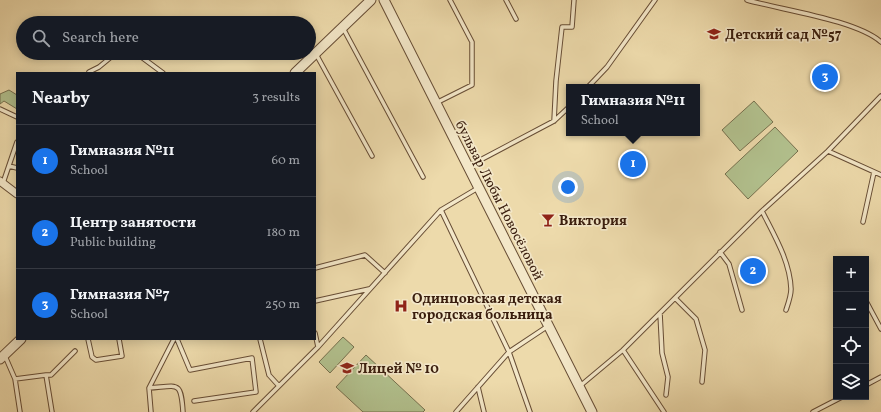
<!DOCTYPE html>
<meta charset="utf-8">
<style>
body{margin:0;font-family:Vollkorn,serif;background:#242831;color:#f1f3f6}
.controls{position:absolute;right:12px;bottom:12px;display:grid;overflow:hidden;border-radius:0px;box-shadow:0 2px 10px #0003}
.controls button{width:36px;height:36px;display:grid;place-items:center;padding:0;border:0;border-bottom:1px solid #363941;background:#171b24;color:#f1f3f6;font:20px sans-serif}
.you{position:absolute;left:568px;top:187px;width:14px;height:14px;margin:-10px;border:3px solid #fff;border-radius:50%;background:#1a73e8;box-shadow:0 0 0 6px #1a73e833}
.badge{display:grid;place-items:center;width:26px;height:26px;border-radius:50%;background:#1a73e8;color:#fff;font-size:13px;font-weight:700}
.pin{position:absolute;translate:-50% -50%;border:2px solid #fff;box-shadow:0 1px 4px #0006}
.popup{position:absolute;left:566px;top:84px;width:134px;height:52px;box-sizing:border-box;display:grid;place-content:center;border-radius:0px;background:#171b24;filter:drop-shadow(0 1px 3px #0005);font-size:13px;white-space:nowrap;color:#9ea1a6}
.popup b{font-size:15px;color:#f1f3f6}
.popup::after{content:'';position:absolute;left:50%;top:100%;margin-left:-8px;border:8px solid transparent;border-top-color:#171b24}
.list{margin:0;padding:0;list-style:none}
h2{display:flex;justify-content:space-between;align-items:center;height:52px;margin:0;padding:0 16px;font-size:17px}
h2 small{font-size:13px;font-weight:400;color:#9ea1a6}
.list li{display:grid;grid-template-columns:26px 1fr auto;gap:12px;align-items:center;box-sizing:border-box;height:72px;padding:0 16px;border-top:1px solid #363941}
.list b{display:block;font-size:15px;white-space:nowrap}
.list p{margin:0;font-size:13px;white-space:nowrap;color:#9ea1a6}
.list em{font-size:13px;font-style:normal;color:#9ea1a6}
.icon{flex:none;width:22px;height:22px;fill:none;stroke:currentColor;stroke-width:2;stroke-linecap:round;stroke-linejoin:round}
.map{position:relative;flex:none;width:881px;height:412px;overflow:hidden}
.search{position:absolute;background:#171b24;box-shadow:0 2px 10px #0003;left:16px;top:16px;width:300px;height:44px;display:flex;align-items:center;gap:10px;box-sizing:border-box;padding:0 14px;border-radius:22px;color:#9ea1a6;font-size:15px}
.panel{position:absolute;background:#171b24;box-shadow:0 2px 10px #0003;left:16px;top:72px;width:300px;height:268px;border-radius:0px}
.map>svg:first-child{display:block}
.green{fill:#b2c18e;stroke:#76704e}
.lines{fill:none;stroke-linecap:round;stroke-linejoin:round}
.service-casing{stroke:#674d35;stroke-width:5.5}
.minor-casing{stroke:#674d35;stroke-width:9}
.tertiary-casing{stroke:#674d35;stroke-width:11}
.service{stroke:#f3e7c8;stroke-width:3.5}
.minor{stroke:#f3e7c8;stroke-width:7}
.tertiary{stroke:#f3e7c8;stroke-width:9}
.labels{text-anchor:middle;stroke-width:3.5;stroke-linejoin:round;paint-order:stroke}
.poi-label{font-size:14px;font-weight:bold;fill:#3a1e0e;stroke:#f3e7c8;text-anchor:start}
.street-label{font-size:14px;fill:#3a1e0e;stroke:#f3e7c8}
</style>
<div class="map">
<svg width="881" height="412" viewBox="0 0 881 412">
<rect width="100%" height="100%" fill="#eddaab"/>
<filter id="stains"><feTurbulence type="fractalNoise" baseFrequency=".005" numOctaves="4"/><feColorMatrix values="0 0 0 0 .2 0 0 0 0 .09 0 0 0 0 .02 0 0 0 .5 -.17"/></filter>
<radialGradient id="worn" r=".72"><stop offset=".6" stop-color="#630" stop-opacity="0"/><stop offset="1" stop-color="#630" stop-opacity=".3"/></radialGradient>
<path class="green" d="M9,90L17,95V109L4,101L0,104V94Z
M754,101L773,122L740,151L722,130Z
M775,127L798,151L748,199L725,174Z
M343,337L354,347L330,373L319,362Z
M366,355L425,410L423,412H363L336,387Z"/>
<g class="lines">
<g class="service-casing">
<path id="service" d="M506,0L516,19
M747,0C782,10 856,20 881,42
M343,28L423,177
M136,53L163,73
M316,54L372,156
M89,72L99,67L116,53
M588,87L607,67L655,0
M436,103L472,85V42L450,0
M0,109L17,117
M554,121L556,81L562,27H572L574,0
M828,151L881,175
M9,166L17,168
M469,166L554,121L569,107
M3,183L17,142
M441,210L509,352L530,412
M762,211C774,235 790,261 791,289C791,296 788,304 786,310
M863,222L874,172
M720,252L729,264L742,310
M315,268L365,255L385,273
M675,298L696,319L705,350L702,382
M315,301L369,289
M866,301L881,329
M660,313L662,353L668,377L666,395
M315,333L318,347
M88,339L92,357L96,360L122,356L119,339
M177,339L190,370L252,358L256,392L194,401
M260,339L269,375L279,386
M623,350L664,412
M5,356L15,379L20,412
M46,375H51L75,351
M15,379L46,375L52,412
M866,385L881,377
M580,386L623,350L762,211L828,151L881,96
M478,387L484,412
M149,388C178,386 181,380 183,412
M151,412L149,388L174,339
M253,412L318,347L441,210L478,188
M456,412L509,352L548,326
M813,412L842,397"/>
</g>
<g class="minor-casing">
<path id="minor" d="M0,181L17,194"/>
</g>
<g class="tertiary-casing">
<path id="tertiary" d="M384,0L592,412
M295,73L371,0
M0,359L21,339"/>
</g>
<use href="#service" class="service"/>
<use href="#minor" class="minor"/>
<use href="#tertiary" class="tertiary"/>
</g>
<defs>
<g id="school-bare" transform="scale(1.08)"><path d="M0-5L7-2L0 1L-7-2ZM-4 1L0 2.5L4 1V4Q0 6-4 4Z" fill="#8f2418" stroke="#f3e7c8" stroke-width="2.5" paint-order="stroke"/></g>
<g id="bar-bare" transform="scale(1.08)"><path d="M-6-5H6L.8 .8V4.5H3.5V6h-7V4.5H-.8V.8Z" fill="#8f2418" stroke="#f3e7c8" stroke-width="2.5" paint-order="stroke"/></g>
<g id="hospital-bare" transform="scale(1.08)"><path d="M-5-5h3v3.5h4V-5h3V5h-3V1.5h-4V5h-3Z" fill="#8f2418" stroke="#f3e7c8" stroke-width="2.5" paint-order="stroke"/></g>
</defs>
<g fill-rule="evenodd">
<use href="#school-bare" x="714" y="34"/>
<use href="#bar-bare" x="548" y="220"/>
<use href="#hospital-bare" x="401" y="306"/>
<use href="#school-bare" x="347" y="368"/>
</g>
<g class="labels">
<g class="poi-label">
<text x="725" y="39">Детский сад №57</text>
<text x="559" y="225">Виктория</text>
<text x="412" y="303">Одинцовская детская<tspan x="412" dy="16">городская больница</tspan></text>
<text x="358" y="373">Лицей № 10</text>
</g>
<g class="street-label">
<text transform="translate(500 200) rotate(63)" y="5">бульвар Любы Новосёловой</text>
</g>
</g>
<rect width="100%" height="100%" filter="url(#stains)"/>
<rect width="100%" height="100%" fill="url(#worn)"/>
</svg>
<div class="controls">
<button>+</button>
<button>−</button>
<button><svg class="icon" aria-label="locate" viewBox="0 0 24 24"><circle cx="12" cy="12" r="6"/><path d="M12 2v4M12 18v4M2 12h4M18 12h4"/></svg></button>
<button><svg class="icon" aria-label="layers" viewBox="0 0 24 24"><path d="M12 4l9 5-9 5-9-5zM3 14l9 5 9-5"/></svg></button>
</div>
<div class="you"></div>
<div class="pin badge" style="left:633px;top:164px">1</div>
<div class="popup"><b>Гимназия №11</b>School</div>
<div class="pin badge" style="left:753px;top:271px">2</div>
<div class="pin badge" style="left:825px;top:77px">3</div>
<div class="search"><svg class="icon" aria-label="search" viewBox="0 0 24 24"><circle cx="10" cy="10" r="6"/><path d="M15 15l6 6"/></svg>Search here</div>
<section class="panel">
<h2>Nearby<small>3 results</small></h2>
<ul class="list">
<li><span class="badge">1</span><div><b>Гимназия №11</b><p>School</p></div><em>60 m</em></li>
<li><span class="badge">2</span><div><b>Центр занятости</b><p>Public building</p></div><em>180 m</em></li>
<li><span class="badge">3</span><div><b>Гимназия №7</b><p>School</p></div><em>250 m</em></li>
</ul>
</section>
</div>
